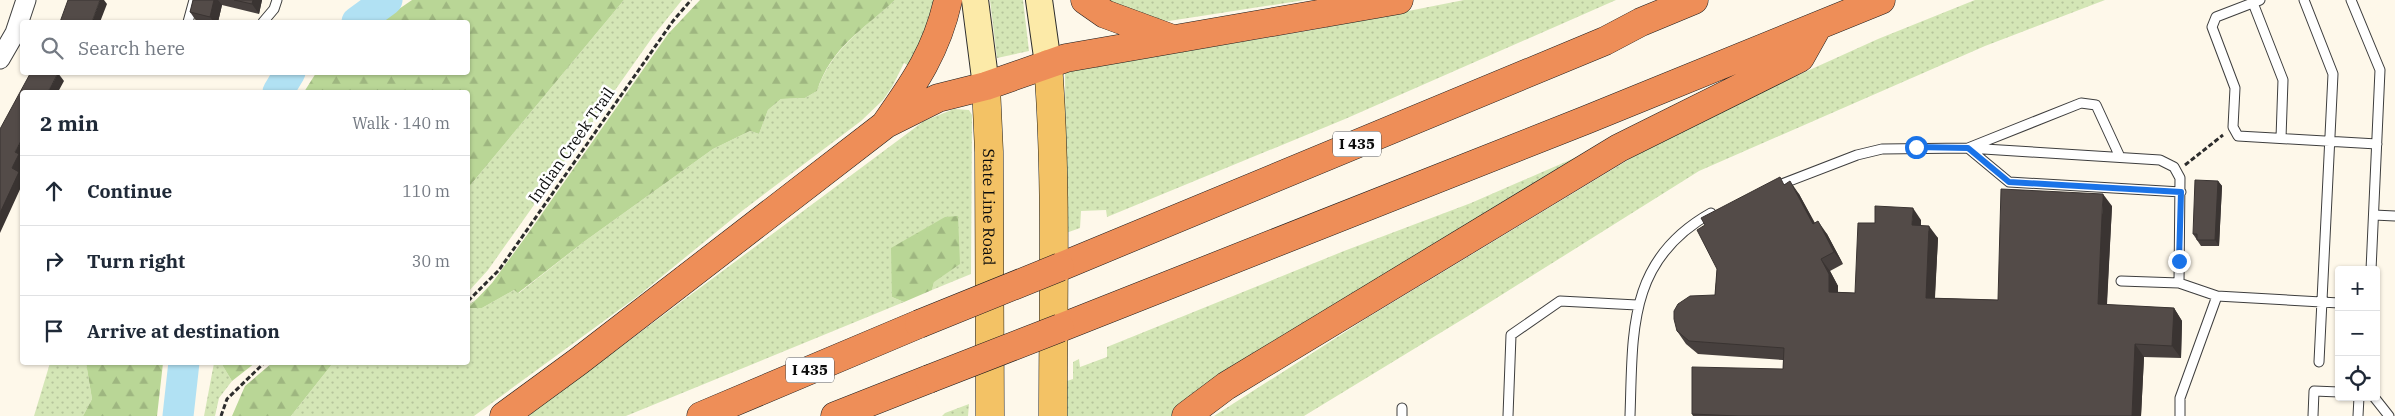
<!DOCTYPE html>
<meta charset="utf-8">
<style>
body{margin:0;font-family:"IBM Plex Serif",serif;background:#f6f6f7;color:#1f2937}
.controls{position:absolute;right:15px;bottom:15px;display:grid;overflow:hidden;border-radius:5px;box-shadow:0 1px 4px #0004}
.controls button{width:45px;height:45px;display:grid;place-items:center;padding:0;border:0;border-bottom:1px solid #e0e1e3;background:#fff;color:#1f2937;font:25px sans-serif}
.stop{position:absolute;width:15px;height:15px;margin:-11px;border:4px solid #1a73e8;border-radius:50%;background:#fff}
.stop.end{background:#1a73e8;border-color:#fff;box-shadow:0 1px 5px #0008}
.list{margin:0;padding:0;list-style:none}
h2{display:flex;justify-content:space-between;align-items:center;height:65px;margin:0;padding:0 20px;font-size:21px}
h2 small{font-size:16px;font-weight:400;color:#747a83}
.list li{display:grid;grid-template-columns:32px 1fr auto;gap:15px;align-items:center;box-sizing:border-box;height:70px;padding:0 20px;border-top:1px solid #e0e1e3}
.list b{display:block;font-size:19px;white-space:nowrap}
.list em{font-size:16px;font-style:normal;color:#747a83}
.icon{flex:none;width:28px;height:28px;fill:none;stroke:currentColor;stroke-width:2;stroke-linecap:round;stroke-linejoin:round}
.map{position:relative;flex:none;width:2395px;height:416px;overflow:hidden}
.search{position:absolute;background:#fff;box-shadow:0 1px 4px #0004;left:20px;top:20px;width:450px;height:55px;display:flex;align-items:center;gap:12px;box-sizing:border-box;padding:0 18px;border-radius:5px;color:#747a83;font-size:19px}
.panel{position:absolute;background:#fff;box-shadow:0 1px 4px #0004;left:20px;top:90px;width:450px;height:275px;border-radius:5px}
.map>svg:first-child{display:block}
.green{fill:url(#green-dots)}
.forest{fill:url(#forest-firs)}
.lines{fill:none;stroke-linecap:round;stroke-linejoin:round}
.river{stroke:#b1e1f3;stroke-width:31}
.service-casing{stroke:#3e3e3e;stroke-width:11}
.minor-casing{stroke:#3e3e3e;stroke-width:21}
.secondary-casing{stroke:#2d2d2d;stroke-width:28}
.primary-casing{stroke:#1c1c1c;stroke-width:29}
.motorway-casing{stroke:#1c1c1c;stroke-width:29}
.path{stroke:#2d2d2d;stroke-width:3;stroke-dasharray:5 2.5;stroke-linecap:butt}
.service{stroke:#fff;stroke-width:9}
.minor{stroke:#fff;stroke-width:19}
.secondary{stroke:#fceaa8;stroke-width:26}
.primary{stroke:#f3c265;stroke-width:28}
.motorway{stroke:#ee8e58;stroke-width:28}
.motorway-bridge-casing{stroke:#1c1c1c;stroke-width:29;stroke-linecap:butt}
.motorway-bridge{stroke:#ee8e58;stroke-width:28}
.wall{fill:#47403e}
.shaded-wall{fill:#3a3432}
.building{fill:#534b48;stroke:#3a3432}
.route{stroke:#1a73e8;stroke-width:6}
.labels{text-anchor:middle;stroke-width:5;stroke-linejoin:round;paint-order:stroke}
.shield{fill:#fff;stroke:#545454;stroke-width:1}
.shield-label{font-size:15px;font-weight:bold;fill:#0b0b0b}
.street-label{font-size:16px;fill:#0b0b0b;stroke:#fff}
</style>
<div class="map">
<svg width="2395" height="416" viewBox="0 0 2395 416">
<defs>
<pattern id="green-dots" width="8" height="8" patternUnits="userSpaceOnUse" patternTransform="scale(1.25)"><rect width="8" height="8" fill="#d4e6b6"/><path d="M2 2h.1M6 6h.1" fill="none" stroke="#b5c49b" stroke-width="1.8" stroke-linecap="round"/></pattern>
<pattern id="forest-firs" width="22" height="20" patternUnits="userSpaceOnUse" patternTransform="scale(1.25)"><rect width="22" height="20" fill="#b9d696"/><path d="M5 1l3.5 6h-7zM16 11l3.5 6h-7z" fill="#9eb680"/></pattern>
</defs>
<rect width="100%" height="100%" fill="#fef8ea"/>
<path class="green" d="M624,0H682L654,35L488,270L468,292V188Z
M895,0H938L911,67L904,63L892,87L883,100L861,121L742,211L638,296L474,416H291L333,363L468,362V305L477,299L468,308H482L514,290L519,293L585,241L713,149L750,131L759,134L768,110L781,99L805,98L817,91C831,49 863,29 895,0Z
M990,0H1023L1029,51L997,58Z
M1099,0H1305L1169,21L1138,18Z
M1464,0H1616L1345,119L1107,217L1106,210L1081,211L1080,228L1066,233L1065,73L1074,69L1307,31Z
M1975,0H2105L1985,46L1699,171L1468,316L1304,416H1214L1367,318L1681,128L1878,39Z
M954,109L969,110L972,115L971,274L932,290L934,282L892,297L904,302L626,416H528L924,121Z
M1579,156L1172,416H1067V381L1073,379V362L1079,359L1080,367L1107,357V347L1344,251L1471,203Z
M50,363H86L92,399L83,416H34Z
M214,363H221L232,381L219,398L215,416H204Z
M969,404L968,416H942L945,413Z"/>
<path class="forest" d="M412,0H624L468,188V92H304L316,73L468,72V22H380Z
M700,0H895C863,30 831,47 817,91L805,98L781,99L768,110L759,134L750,131L713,149L585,241L518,293L514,290L482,308H468L492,283L527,235L668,34Z
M958,216L960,264L934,282L932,290L904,302L892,297L891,248L945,217Z
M86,363H163L157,416H83L92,399Z
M221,363H255L232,381Z
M272,363H333L291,416H232L245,386Z"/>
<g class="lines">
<path class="river" d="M357,22L387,0
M278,92L290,72
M178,416L184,362"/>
<g class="service-casing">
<path id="service" d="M2260,0L2216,17L2212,27L2235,88L2233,127L2238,136L2377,144
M2304,0L2333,74L2319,362
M2351,0L2380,70L2371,270
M2253,3L2283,80L2281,138
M188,22L194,0
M263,22L274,9L277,0
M2120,157L2096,105L2081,103L1968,148L2009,182L2181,192
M1774,187L1857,155L1882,149L1968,148L2160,160L2174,167L2180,178L2179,283L2217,296L2339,303
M2374,215L2395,216
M2121,281L2179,283
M2374,397L2389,416
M1402,416V408
M1508,416L1511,335L1560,301L1637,305
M1630,416C1633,332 1627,260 1711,213
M2180,416V398L2217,296
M2313,416L2314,391L2339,392
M2358,416L2359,397"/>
</g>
<g class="minor-casing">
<path id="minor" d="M0,59L15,33L26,0"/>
</g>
<g class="secondary-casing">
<path id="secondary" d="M975,0L986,86
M1039,0L1048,64"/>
</g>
<g class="primary-casing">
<g id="primary">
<path d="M1048,64C1057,181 1053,299 1053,416"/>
<path id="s1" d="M986,86L989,152L990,416"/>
</g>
</g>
<g class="motorway-casing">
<path id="motorway" d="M1085,0L1105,14L1173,39
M886,123C915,82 937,50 948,0
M1060,267L1605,41L1641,22L1694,0
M1060,328L1586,120L1881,0
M504,416L579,361L886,124L938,98L986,86L1066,58L1399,0
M701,416L919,324
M835,416L929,379
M1186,416L1226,386L1619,148L1800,58L1818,26"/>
</g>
<path class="path" d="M2185,165L2223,135
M468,301L499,270L673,21L691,0
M221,416L227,399L265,362"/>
<use href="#service" class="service"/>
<use href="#minor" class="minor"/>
<use href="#secondary" class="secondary"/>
<use href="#primary" class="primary"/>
<use href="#motorway" class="motorway"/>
<g class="motorway-bridge-casing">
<path id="motorway-bridge" d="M919,324L1060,267
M929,379L1060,328"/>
</g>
<use href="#motorway-bridge" class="motorway-bridge"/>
</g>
<path class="wall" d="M193,0H262L259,14L222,5L218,22H197L190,12Z
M2218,181L2222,186L2219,246H2201L2193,234Z
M1785,184L1799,194L1815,223L1827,234L1843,264L1830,271L1838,286V292L1855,293L1875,223L1921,220V225L1938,238L1935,298L1998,300L2112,206L2107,305L2174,308L2182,321L2181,358L2144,357L2141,416H1693L1692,414L1783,369V360L1698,354L1686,344L1677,331L1715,295L1717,269L1705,225Z"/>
<path class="shaded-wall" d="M100,0H104L107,4L100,22H92Z
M214,0H218L222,5L218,22H214L210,17Z
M253,0H262L259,14L252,4Z
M58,73L64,81L58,92H48Z
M22,139V167L20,173L22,177V185L0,233V213L12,168L15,152Z
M1790,181L1799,194L1822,237L1813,224Z
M2218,181L2222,186L2219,246L2215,240Z
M2103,194L2112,206L2106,317L2098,304Z
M1913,208L1921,220V237L1912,225Z
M1818,221L1827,234L1843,264L1834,252Z
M1929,226L1938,238L1934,310L1926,298Z
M1821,259L1830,271L1838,286V304L1829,292Z
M2174,308L2182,321L2181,358L2172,346Z
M2135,344L2144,357L2141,416H2132Z"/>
<path class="building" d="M68,0H100L92,22H60Z
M193,0H214L210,17L190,12Z
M234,0H253L252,4Z
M31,72H57L58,73L48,92H22V139L15,152L19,154L12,168L19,172L0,213V129Z
M1780,177L1784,185L1790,181L1813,224L1818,221L1834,252L1821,259L1829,274V292L1855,293L1858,223H1875V206L1913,208L1912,225L1929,226L1926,298L1998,300L2001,189L2103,194L2098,304L2174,308L2172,346L2135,344L2132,416H1738L1692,414V367L1783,369L1784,348L1689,341L1677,331L1674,319V311L1678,304L1690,296L1715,295L1717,269L1697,230L1705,225L1701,218Z
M2195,180L2218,181L2215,240H2197V234H2193Z"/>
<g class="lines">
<path class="route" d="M1916,147L1968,148L2009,182L2181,192L2179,261"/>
</g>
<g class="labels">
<g class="shield">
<rect x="1333" y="131.5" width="48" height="25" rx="4"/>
<rect x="786" y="357.5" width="48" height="25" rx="4"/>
</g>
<g class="shield-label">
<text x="1357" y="149">I 435</text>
<text x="810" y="375">I 435</text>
</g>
<g class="street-label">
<text transform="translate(571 145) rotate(-55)" y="6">Indian Creek Trail</text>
<text dy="6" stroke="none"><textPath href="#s1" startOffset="121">State Line Road</textPath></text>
</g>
</g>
</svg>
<div class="controls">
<button>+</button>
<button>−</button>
<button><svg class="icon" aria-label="locate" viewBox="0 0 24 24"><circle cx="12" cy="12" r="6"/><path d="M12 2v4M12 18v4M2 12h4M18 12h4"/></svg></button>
</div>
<div class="stop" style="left:1916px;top:147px"></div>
<div class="stop end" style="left:2179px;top:261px"></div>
<div class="search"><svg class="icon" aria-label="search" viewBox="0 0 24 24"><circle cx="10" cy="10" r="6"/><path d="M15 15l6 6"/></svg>Search here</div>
<section class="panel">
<h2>2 min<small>Walk · 140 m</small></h2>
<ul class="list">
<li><svg class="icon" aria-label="ahead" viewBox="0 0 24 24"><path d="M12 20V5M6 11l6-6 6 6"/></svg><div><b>Continue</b></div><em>110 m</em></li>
<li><svg class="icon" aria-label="right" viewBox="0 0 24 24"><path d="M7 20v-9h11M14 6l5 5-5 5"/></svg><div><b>Turn right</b></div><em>30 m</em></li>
<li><svg class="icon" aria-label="arrive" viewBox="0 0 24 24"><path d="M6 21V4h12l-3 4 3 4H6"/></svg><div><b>Arrive at destination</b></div></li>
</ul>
</section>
</div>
